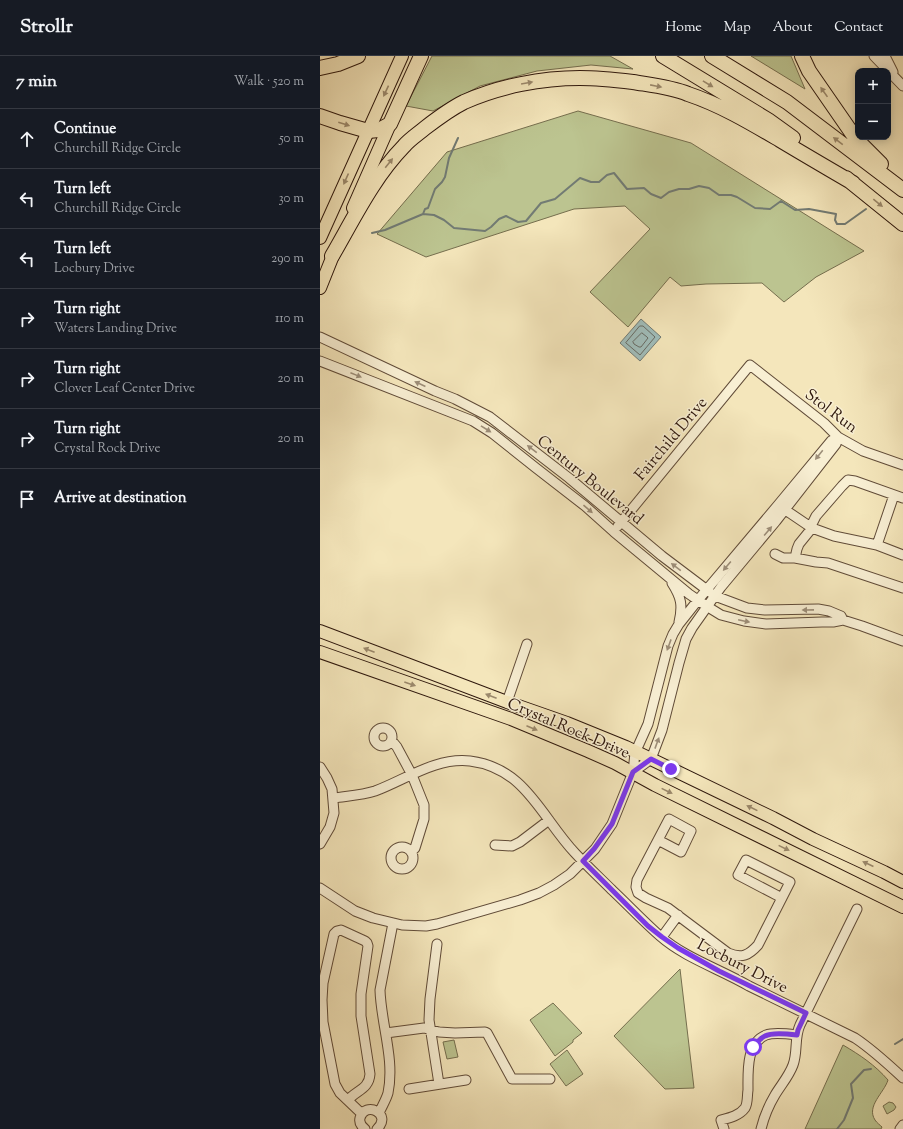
<!DOCTYPE html>
<meta charset="utf-8">
<style>
body{margin:0;font-family:"Sorts Mill Goudy",serif;background:#20242c;color:#f1f3f6}
.controls{position:absolute;right:12px;top:12px;display:grid;overflow:hidden;border-radius:8px;box-shadow:0 2px 10px #0003}
.controls button{width:36px;height:36px;display:grid;place-items:center;padding:0;border:0;border-bottom:1px solid #363941;background:#171b24;color:#f1f3f6;font:20px sans-serif}
.stop{position:absolute;width:12px;height:12px;margin:-9px;border:3px solid #7c3aed;border-radius:50%;background:#fff}
.stop.end{background:#7c3aed;border-color:#fff;box-shadow:0 1px 4px #0008}
.list{margin:0;padding:0;list-style:none}
h2{display:flex;justify-content:space-between;align-items:center;height:52px;margin:0;padding:0 16px;font-size:17px}
h2 small{font-size:13px;font-weight:400;color:#9ea1a6}
.list li{display:grid;grid-template-columns:26px 1fr auto;gap:12px;align-items:center;box-sizing:border-box;height:60px;padding:0 16px;border-top:1px solid #363941}
.list b{display:block;font-size:15px;white-space:nowrap}
.list p{margin:0;font-size:13px;white-space:nowrap;color:#9ea1a6}
.list em{font-size:13px;font-style:normal;color:#9ea1a6}
.icon{flex:none;width:22px;height:22px;fill:none;stroke:currentColor;stroke-width:2;stroke-linecap:round;stroke-linejoin:round}
.map{position:relative;flex:none;width:583px;height:1073px;overflow:hidden}
header{display:flex;align-items:center;gap:24px;box-sizing:border-box;height:56px;padding:0 20px;background:#171b24;border-bottom:1px solid #363941}
header strong{font-size:19px}
nav{display:flex;gap:22px;margin-inline-start:auto;font-size:14px}
main{display:flex}
aside{flex:1;background:#171b24}
.map>svg:first-child{display:block}
.green{fill:#bcc490;stroke:#756e4e}
.water{fill:#a0bdba;stroke:#727b74}
.lines{fill:none;stroke-linecap:round;stroke-linejoin:round}
.shore{stroke:#676a63;stroke-width:1}
.stream{stroke:#727b74;stroke-width:2}
.minor-casing{stroke:#604b38;stroke-width:11}
.major-casing{stroke:#2e170c;stroke-width:14}
.highway-casing{stroke:#2e170c;stroke-width:16}
.minor{stroke:#f8efd3;stroke-width:9}
.major{stroke:#f4e6bb;stroke-width:12}
.highway{stroke:#f4e6bb;stroke-width:14}
.oneway{fill:#9b896c}
.oneway2{fill:#9d8e79}
.route{stroke:#7c3aed;stroke-width:5}
.labels{text-anchor:middle;stroke-width:3;stroke-linejoin:round;paint-order:stroke}
.street-label{font-size:16px;fill:#2e170c;stroke:#f8efd3}
</style>
<header>
<strong>Strollr</strong>
<nav><a>Home</a><a>Map</a><a>About</a><a>Contact</a></nav>
</header>
<main>
<aside>
<h2>7 min<small>Walk · 520 m</small></h2>
<ul class="list">
<li><svg class="icon" aria-label="ahead" viewBox="0 0 24 24"><path d="M12 20V5M6 11l6-6 6 6"/></svg><div><b>Continue</b><p>Churchill Ridge Circle</p></div><em>50 m</em></li>
<li><svg class="icon" aria-label="left" viewBox="0 0 24 24"><path d="M17 20v-9H6M10 6l-5 5 5 5"/></svg><div><b>Turn left</b><p>Churchill Ridge Circle</p></div><em>30 m</em></li>
<li><svg class="icon" aria-label="left" viewBox="0 0 24 24"><path d="M17 20v-9H6M10 6l-5 5 5 5"/></svg><div><b>Turn left</b><p>Locbury Drive</p></div><em>290 m</em></li>
<li><svg class="icon" aria-label="right" viewBox="0 0 24 24"><path d="M7 20v-9h11M14 6l5 5-5 5"/></svg><div><b>Turn right</b><p>Waters Landing Drive</p></div><em>110 m</em></li>
<li><svg class="icon" aria-label="right" viewBox="0 0 24 24"><path d="M7 20v-9h11M14 6l5 5-5 5"/></svg><div><b>Turn right</b><p>Clover Leaf Center Drive</p></div><em>20 m</em></li>
<li><svg class="icon" aria-label="right" viewBox="0 0 24 24"><path d="M7 20v-9h11M14 6l5 5-5 5"/></svg><div><b>Turn right</b><p>Crystal Rock Drive</p></div><em>20 m</em></li>
<li><svg class="icon" aria-label="arrive" viewBox="0 0 24 24"><path d="M6 21V4h12l-3 4 3 4H6"/></svg><div><b>Arrive at destination</b></div></li>
</ul>
</aside>
<div class="map">
<svg width="583" height="1073" viewBox="0 0 583 1073">
<rect width="100%" height="100%" fill="#f4e6bb"/>
<filter id="stains"><feTurbulence type="fractalNoise" baseFrequency=".005" numOctaves="4"/><feColorMatrix values="0 0 0 0 .2 0 0 0 0 .09 0 0 0 0 .02 0 0 0 .5 -.17"/></filter>
<radialGradient id="worn" r=".72"><stop offset=".6" stop-color="#630" stop-opacity="0"/><stop offset="1" stop-color="#630" stop-opacity=".3"/></radialGradient>
<path class="green" d="M112,0H290L313,13L271,9L217,15L160,30L113,55L86,50Z
M431,0H471L485,33Z
M258,55L371,87L544,195L496,221L464,246L442,227L386,228L361,230L350,221L308,271L270,236L330,173L305,150L254,153L106,201L57,178L127,96Z
M360,913L374,1032L345,1033L294,980Z
M233,947L262,977L253,984V986L235,1000L210,964Z
M134,984L138,1001L127,1003L123,986Z
M523,989C540,999 555,1009 568,1024C564,1037 546,1050 555,1064C557,1067 560,1069 562,1071L561,1073H485Z
M247,994L263,1018L246,1030L230,1008Z
M569,1046L573,1047L576,1051L574,1054L567,1058L563,1050Z"/>
<path class="water" d="M321,263L341,281L320,305L300,287Z"/>
<g class="lines">
<path class="shore" d="M320,270H323L335,281L320,299L306,287Z
M322,277L327,281L328,282L321,291H319L314,288L313,286Z"/>
<path class="stream" d="M103,158L105,153L108,152L115,133L122,126L125,121L129,102L138,82
M52,177L65,174L103,158L114,159L124,164L134,172L165,175L171,171L179,163L186,160L198,166L206,165L221,147L235,143L260,122L271,126H279L287,119L294,117L307,133L324,132L331,138L341,142L349,136L359,133H369L379,130L389,132L399,139H411L417,141L435,152L450,153L461,145L475,154L489,153L516,158L515,164L517,168H525L546,153
M575,988L583,983
M517,1073L524,1064L533,1042L531,1028L544,1014L551,1013"/>
<g class="minor-casing">
<path id="minor" d="M554,0L583,30
M565,0L573,16
M0,281L115,335L135,343L170,361L249,422L342,500L395,540L427,552L445,554L498,553L509,555L521,560L523,564
M0,305L153,365L172,377L216,412L265,450L294,476L369,538L388,551L401,559L424,565L446,568L502,566H513L523,564L542,570L583,585
M461,451L492,472L514,480L557,489L583,499
M298,470L430,309L504,367L518,381L543,395L583,409
M557,489L574,439
M455,498L463,502H475L496,506L508,507L583,532
M475,502L477,493L479,488L492,472V468L496,460L522,430L528,424L535,425L583,442
M352,527C361,541 363,549 359,566
M187,646L207,588
M54 681a9 9 0 1 1 18 0a9 9 0 1 1-18 0Z
M72,685L77,691L92,719L104,749V763L95,792L91,796
M0,711L7,722L12,733L14,757L10,771L0,788
M14,742C27,740 43,739 55,735C85,724 116,701 150,705C206,712 221,761 255,797C267,810 280,822 292,834C308,849 323,865 340,880C365,902 400,913 429,930L535,982C553,994 568,1008 583,1022
M338,784L361,796L371,775L349,763L317,824L316,831L318,837L326,842L348,852L408,897C422,903 429,899 438,889L470,826L426,804L418,819L462,842
M175,789L192,790L200,786L229,764
M71 802a11 11 0 1 1 22 0a11 11 0 1 1-22 0Z
M0,832L35,855L53,862L82,869L106,870L117,868L200,844L219,837L234,829L250,818L275,793L292,768L313,716L315,697L328,668L348,590L353,578L359,568L378,544L458,449L511,385L518,381L516,388L456,465L401,531L372,572L366,583L359,607L342,674L331,703L313,716
M342,881L358,859
M117,888L110,943L109,964L119,1028
M66,977L104,972L119,976L135,977L165,976L167,977L192,1023H230
M89,1033L146,1024
M28,1044C37,1034 49,1033 50,1018L41,960V938L48,890L47,887L45,885L21,874L17,875L14,878L3,927L2,944L3,966L15,1028L20,1037L42,1058
M59,1057C62,1050 66,1044 68,1037C75,1003 61,968 60,934L73,867
M45,1073C41,1070 39,1066 40,1062C45,1044 73,1058 57,1073
M404,1073L401,1064C409,1062 419,1060 425,1052C428,1047 427,1040 428,1034C428,1016 426,987 446,979C454,976 469,978 477,979
M441,1073C444,1061 449,1049 455,1039C461,1029 469,1020 473,1009C478,996 474,982 480,969L537,853
M580,1073L583,1069"/>
</g>
<g class="major-casing">
<path id="major" d="M33,152L70,68
M0,182L82,0
M0,232L16,192
M0,575L187,646L247,667L306,691L453,762L493,783L564,816L583,826
M0,596L191,663L268,695L295,707L335,729L583,851"/>
</g>
<g class="highway-casing">
<path id="highway" d="M343,0L448,64L473,82
M392,0L467,46L583,134
M482,0L489,15L536,83L561,108
M0,12L18,8L38,0
M0,60L20,67L48,75L59,74L70,68L101,0
M526,122L583,168
M12,200C34,162 53,122 84,90C90,83 98,78 105,72C118,62 130,53 144,46C180,30 222,22 260,22C278,22 296,24 313,26C331,29 351,31 368,38C401,49 431,67 460,84C485,99 509,113 533,127"/>
</g>
<use href="#minor" class="minor"/>
<use href="#major" class="major"/>
<use href="#highway" class="highway"/>
</g>
<defs><path id="oneway-solid" d="M-6-.8H1V-3.2L6.5 0L1 3.2V.8H-6Z"/></defs>
<g class="oneway">
<use href="#oneway-solid" transform="translate(207 27) rotate(-10)"/>
<use href="#oneway-solid" transform="translate(388 28) rotate(31)"/>
<use href="#oneway-solid" transform="translate(336 30) rotate(11)"/>
<use href="#oneway-solid" transform="translate(66 35) rotate(115)"/>
<use href="#oneway-solid" transform="translate(504 36) rotate(-125)"/>
<use href="#oneway-solid" transform="translate(24 68) rotate(17)"/>
<use href="#oneway-solid" transform="translate(518 85) rotate(-143)"/>
<use href="#oneway-solid" transform="translate(69 107) rotate(-51)"/>
<use href="#oneway-solid" transform="translate(26 123) rotate(114)"/>
<use href="#oneway-solid" transform="translate(558 147) rotate(39)"/>
<use href="#oneway-solid" transform="translate(49 594) rotate(-159)"/>
<use href="#oneway-solid" transform="translate(90 628) rotate(19)"/>
<use href="#oneway-solid" transform="translate(171 640) rotate(-159)"/>
<use href="#oneway-solid" transform="translate(212 672) rotate(23)"/>
<use href="#oneway-solid" transform="translate(347 735) rotate(26)"/>
<use href="#oneway-solid" transform="translate(432 752) rotate(-154)"/>
<use href="#oneway-solid" transform="translate(464 792) rotate(26)"/>
<use href="#oneway-solid" transform="translate(548 808) rotate(-155)"/>
</g>
<g class="oneway2">
<use href="#oneway-solid" transform="translate(36 319) rotate(22)"/>
<use href="#oneway-solid" transform="translate(100 328) rotate(-155)"/>
<use href="#oneway-solid" transform="translate(166 373) rotate(32)"/>
<use href="#oneway-solid" transform="translate(212 393) rotate(-143)"/>
<use href="#oneway-solid" transform="translate(499 399) rotate(129)"/>
<use href="#oneway-solid" transform="translate(268 453) rotate(41)"/>
<use href="#oneway-solid" transform="translate(448 475) rotate(-50)"/>
<use href="#oneway-solid" transform="translate(407 510) rotate(130)"/>
<use href="#oneway-solid" transform="translate(356 511) rotate(-143)"/>
<use href="#oneway-solid" transform="translate(488 554) rotate(179)"/>
<use href="#oneway-solid" transform="translate(424 565) rotate(12)"/>
<use href="#oneway-solid" transform="translate(349 589) rotate(110)"/>
<use href="#oneway-solid" transform="translate(337 687) rotate(-70)"/>
</g>
<g class="lines">
<path class="route" d="M351,713L331,703L313,716L292,768L274,793L263,805L328,870L342,881L358,892L399,915L486,957L478,974L477,979C469,978 452,976 445,980C440,982 437,987 433,991"/>
</g>
<g class="labels">
<g class="street-label">
<text transform="translate(512 354) rotate(37)" y="6">Stol Run</text>
<text transform="translate(350 382) rotate(-50)" y="6">Fairchild Drive</text>
<text transform="translate(271 423) rotate(39)" y="6">Century Boulevard</text>
<text transform="translate(249 671) rotate(23)" y="6">Crystal Rock Drive</text>
<text transform="translate(423 909) rotate(27)" y="6">Locbury Drive</text>
</g>
</g>
<rect width="100%" height="100%" filter="url(#stains)"/>
<rect width="100%" height="100%" fill="url(#worn)"/>
</svg>
<div class="controls">
<button>+</button>
<button>−</button>
</div>
<div class="stop" style="left:433px;top:991px"></div>
<div class="stop end" style="left:351px;top:713px"></div>
</div>
</main>
